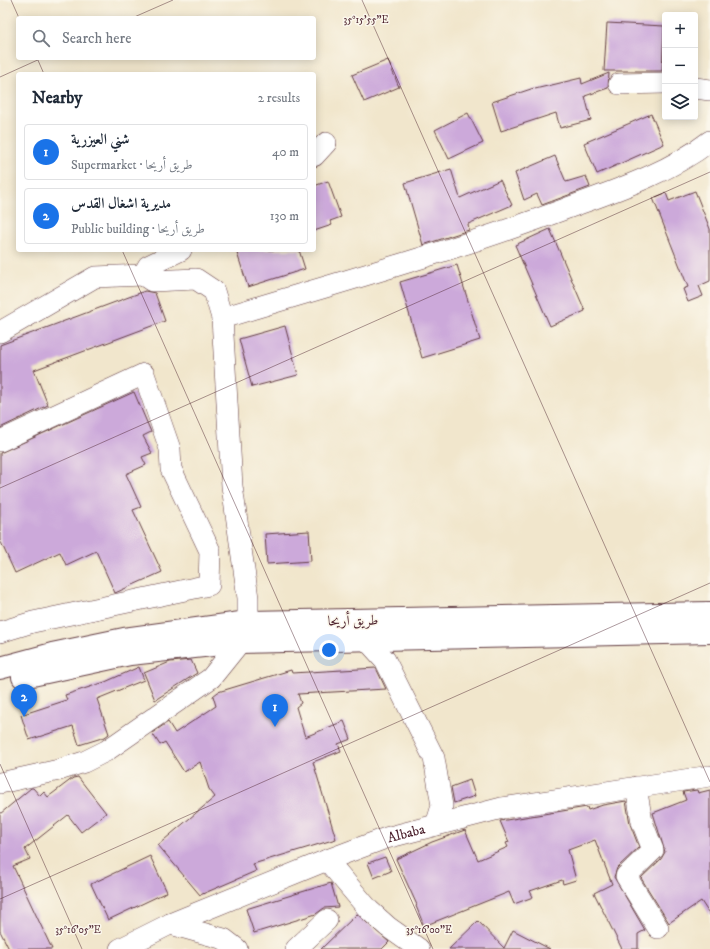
<!DOCTYPE html>
<meta charset="utf-8">
<style>
body{margin:0;font-family:"IM FELL DW Pica",Amiri,serif;background:#f2f2f3;color:#1f2937}
.controls{position:absolute;right:12px;top:12px;display:grid;overflow:hidden;border-radius:4px;box-shadow:0 2px 10px #0003}
.controls button{width:36px;height:36px;display:grid;place-items:center;padding:0;border:0;border-bottom:1px solid #e0e1e3;background:#fff;color:#1f2937;font:20px sans-serif}
.you{position:absolute;left:329px;top:650px;width:14px;height:14px;margin:-10px;border:3px solid #fff;border-radius:50%;background:#1a73e8;box-shadow:0 0 0 6px #1a73e833}
.badge{display:grid;place-items:center;width:26px;height:26px;border-radius:50%;background:#1a73e8;color:#fff;font-size:13px;font-weight:700}
.pin{position:absolute;translate:-50% -33px;filter:drop-shadow(0 1px 2px #0008)}
.pin::after{content:'';position:absolute;top:21px;width:14px;height:12px;background:inherit;clip-path:polygon(0 0,100% 0,50% 100%)}
.list{margin:0;padding:0;list-style:none}
h2{display:flex;justify-content:space-between;align-items:center;height:52px;margin:0;padding:0 16px;font-size:17px}
h2 small{font-size:13px;font-weight:400;color:#747a83}
.list li{display:grid;grid-template-columns:26px 1fr auto;gap:12px;align-items:center;box-sizing:border-box;height:56px;margin:0 8px 8px;padding:0 8px;border:1px solid #e0e1e3;border-radius:4px}
.list b{display:block;font-size:15px;white-space:nowrap}
.list p{margin:0;font-size:13px;white-space:nowrap;color:#747a83}
.list em{font-size:13px;font-style:normal;color:#747a83}
.icon{flex:none;width:22px;height:22px;fill:none;stroke:currentColor;stroke-width:2;stroke-linecap:round;stroke-linejoin:round}
.map{position:relative;flex:none;width:710px;height:949px;overflow:hidden}
.search{position:absolute;background:#fff;box-shadow:0 2px 10px #0003;left:16px;top:16px;width:300px;height:44px;display:flex;align-items:center;gap:10px;box-sizing:border-box;padding:0 14px;border-radius:4px;color:#747a83;font-size:15px}
.panel{position:absolute;background:#fff;box-shadow:0 2px 10px #0003;left:16px;top:72px;width:300px;height:180px;border-radius:4px}
.map>svg:first-child{display:block}
.building{fill:#cca9da}
.lines{fill:none;stroke-linecap:round;stroke-linejoin:round}
.minor-casing{stroke:#633d43;stroke-width:22}
.major-casing{stroke:#633d43;stroke-width:24}
.minor{stroke:#fff;stroke-width:21}
.major{stroke:#fff;stroke-width:22}
.ticks{fill:none;stroke:#4a1f2b;stroke-width:1;stroke-opacity:0.45}
.labels{text-anchor:middle;stroke-width:3;stroke-linejoin:round;paint-order:stroke}
.street-label{font-size:14px;fill:#4a1f2b;stroke:#fbf7ec}
.ticks-label{font-size:10px;text-anchor:middle;fill:#4a1f2b;stroke:#fbf7ec;stroke-width:3;stroke-linejoin:round;paint-order:stroke}
</style>
<div class="map">
<svg width="710" height="949" viewBox="0 0 710 949">
<rect width="100%" height="100%" fill="#fbf7ec"/>
<filter id="ink" filterUnits="userSpaceOnUse"><feTurbulence type="fractalNoise" baseFrequency=".025" numOctaves="2"/><feDisplacementMap in="SourceGraphic" scale="8" xChannelSelector="R" yChannelSelector="G"/><feConvolveMatrix kernelMatrix="1 2 1 2 8 2 1 2 1" color-interpolation-filters="sRGB"/></filter>
<filter id="wash" filterUnits="userSpaceOnUse"><feTurbulence type="fractalNoise" baseFrequency=".012" numOctaves="4" result="noise"/><feDisplacementMap in="SourceGraphic" scale="16" xChannelSelector="R" yChannelSelector="G"/><feGaussianBlur stdDeviation="0.9" result="paint"/><feColorMatrix in="noise" values="0 0 0 0 0 0 0 0 0 0 0 0 0 0 0 0 0 1.4 0 .05"/><feComposite in="paint" operator="in"/></filter>
<g filter="url(#wash)">
<rect width="100%" height="100%" fill="#f1e6cc"/>
<g id="blocks">
<path class="building" d="M607,23L664,26L662,71H604Z
M388,60L399,87L364,102L352,75Z
M609,73L608,88L585,96L591,120L560,128L556,113L501,131L492,102L534,88L535,89L581,78L582,84Z
M468,113L483,143L449,159L435,130Z
M651,114L664,144L597,174L584,143Z
M555,156L566,182L586,176L590,187L542,205L537,194L524,200L515,173Z
M451,169L460,198L500,180L512,205L468,224L469,230L423,245L405,183Z
M328,181L341,217L330,221L332,225L314,231V186Z
M695,191L710,229V281L699,286L703,296L688,302L683,289L688,287L653,198L666,193L669,201Z
M550,229L585,311L550,326L515,245Z
M236,250H299L305,269L248,287Z
M457,265L480,340L422,358L400,282Z
M145,291L155,293L165,321L34,370L48,405L0,428V345Z
M285,326L298,375L252,387L239,339Z
M134,392L151,432L143,436L152,453L142,457L146,465L126,474L141,507L133,510L162,572L115,593L96,551L66,565L60,552L15,573L0,540V453Z
M309,531L311,561L267,564L265,534Z
M191,660L197,673L155,700L144,673L170,662Z
M139,667L144,680L97,699L109,734L105,737L79,745L73,726L29,740L21,715L67,700L65,695L105,682Z
M376,668L386,689L298,694L301,703L296,707L305,737L344,721L351,739L338,744L341,751L313,762L336,839L253,864L256,871L200,895L158,845L215,797L209,789L200,762L184,772L165,742L160,745L152,733L168,722L175,733L216,706L213,696L218,692L291,670L292,673Z
M78,777L106,813L81,832L68,815L25,849L30,859L13,866L52,949H9L0,931V814L31,788H33L40,796L44,792L48,797L73,778Z
M470,780L475,796L454,803L451,787Z
M697,790L698,793L710,790V915L701,901L669,923L641,878L661,859L665,852L653,813L686,800L683,792Z
M626,801L630,824L639,847L617,868L614,877L645,930L638,934V949H622L594,893L612,884L595,840L568,850L576,880L563,884L562,880L530,891L533,897L514,904L509,892L424,926L416,906L417,905L396,859L432,842L465,830L478,860L508,847L506,843L509,842L500,821L587,807L588,810L603,805Z
M150,856L167,892L108,920L91,884Z
M385,857L391,871L374,878L368,863Z
M331,883L338,907L324,908L316,914L254,933L246,909Z
M357,914L389,942L382,949H321Z
M478,921L504,948L513,930L550,949H449Z"/>
</g>
</g>
<g filter="url(#ink)">
<use href="#blocks" fill-opacity="0" stroke="#633d43" stroke-width="1"/>
<g class="lines">
<g class="minor-casing">
<g id="minor">
<path d="M619,84L665,83"/>
<path d="M695,88L710,90"/>
<path d="M314,156L326,143"/>
<path d="M222,318C337,283 453,251 565,209C614,191 669,173 710,141"/>
<path d="M0,332L95,277L143,275"/>
<path d="M0,441L144,374L170,449L171,469L210,551L209,585L33,622L0,632"/>
<path d="M366,639L385,660L434,758L442,806L436,825"/>
<path d="M0,783L59,770L84,762L106,751L211,678L240,642L248,622V598L232,486L222,318L214,291L196,279L152,281L143,275L148,266L181,250"/>
<path d="M636,787L642,822L653,850L626,876L658,928"/>
<path d="M327,860L369,910L388,927L419,949"/>
<path d="M170,924L224,939L237,949"/>
<path id="s1" d="M120,949L170,924L327,860L386,838L502,808L710,776"/>
<path d="M296,949L327,920"/>
</g>
</g>
<g class="major-casing">
<path id="major" d="M0,668L52,654L124,639L248,622L710,613
M23,677L130,654L240,642L710,632"/>
</g>
<use href="#minor" class="minor"/>
<use href="#major" class="major"/>
</g>
</g>
<path class="ticks" d="M11,0L19,18M362,0L710,782M132,18L173,0M37,58L44,74M0,77L42,58M122,250L433,949M0,488L710,172M0,764L82,949M0,899L710,583"/>
<g class="labels">
<g class="street-label">
<text transform="translate(353 620) rotate(-1)" y="5">طريق أريحا</text>
<text dy="5" stroke="none"><textPath href="#s1" startOffset="309">Albaba</textPath></text>
</g>
</g>
<g class="ticks-label">
<text x="366" y="23">35°15'55"E</text>
<text x="78" y="933">35°16'05"E</text>
<text x="429" y="933">35°16'00"E</text>
</g>
</svg>
<div class="controls">
<button>+</button>
<button>−</button>
<button><svg class="icon" aria-label="layers" viewBox="0 0 24 24"><path d="M12 4l9 5-9 5-9-5zM3 14l9 5 9-5"/></svg></button>
</div>
<div class="you"></div>
<div class="pin badge" style="left:275px;top:727px">1</div>
<div class="pin badge" style="left:24px;top:717px">2</div>
<div class="search"><svg class="icon" aria-label="search" viewBox="0 0 24 24"><circle cx="10" cy="10" r="6"/><path d="M15 15l6 6"/></svg>Search here</div>
<section class="panel">
<h2>Nearby<small>2 results</small></h2>
<ul class="list">
<li><span class="badge">1</span><div><b>شني العيزرية</b><p>Supermarket · طريق أريحا</p></div><em>40 m</em></li>
<li><span class="badge">2</span><div><b>مديرية اشغال القدس</b><p>Public building · طريق أريحا</p></div><em>130 m</em></li>
</ul>
</section>
</div>
